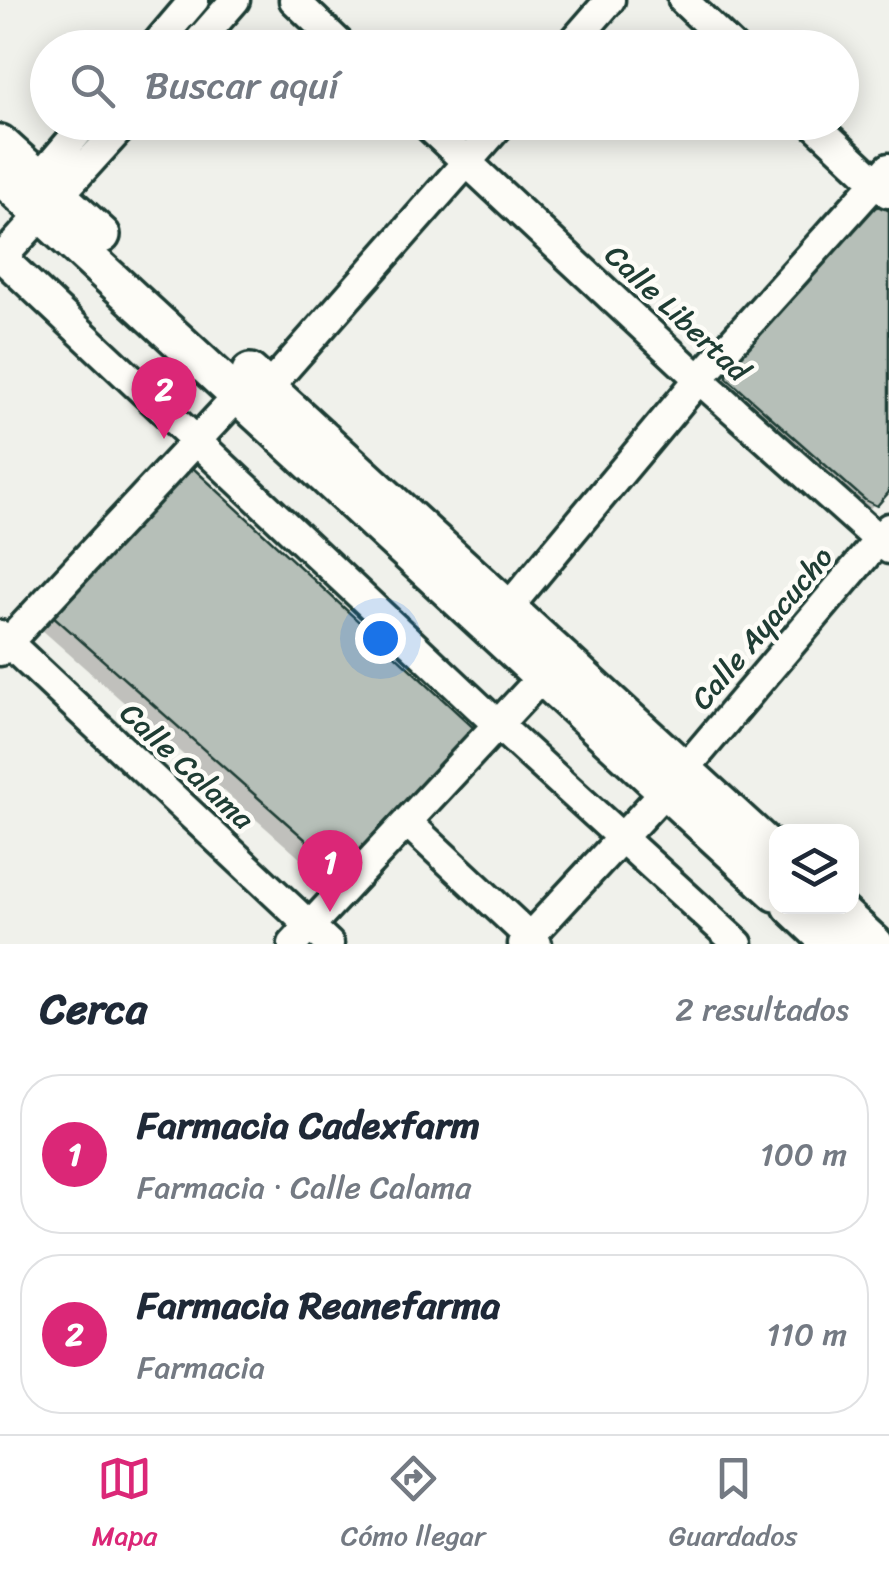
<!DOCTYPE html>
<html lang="es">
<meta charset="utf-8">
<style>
body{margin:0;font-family:Sriracha,sans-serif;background:#f2f2f3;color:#1f2937}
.controls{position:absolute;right:30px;bottom:30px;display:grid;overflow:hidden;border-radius:20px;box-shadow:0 5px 25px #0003}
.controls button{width:90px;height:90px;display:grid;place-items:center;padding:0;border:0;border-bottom:2px solid #e0e1e3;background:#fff;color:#1f2937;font:50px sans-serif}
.you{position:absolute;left:380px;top:638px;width:35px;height:35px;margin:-25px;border:8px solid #fff;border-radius:50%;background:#1a73e8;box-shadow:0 0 0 15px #1a73e833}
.badge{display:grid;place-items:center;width:65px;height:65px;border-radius:50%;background:#db2777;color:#fff;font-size:32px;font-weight:700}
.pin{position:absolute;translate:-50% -82px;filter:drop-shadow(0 2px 5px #0008)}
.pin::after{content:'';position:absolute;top:52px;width:35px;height:30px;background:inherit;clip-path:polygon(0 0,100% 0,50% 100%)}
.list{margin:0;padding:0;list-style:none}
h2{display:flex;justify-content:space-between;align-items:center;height:130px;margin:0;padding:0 40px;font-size:42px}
h2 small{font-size:32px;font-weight:400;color:#747a83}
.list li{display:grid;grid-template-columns:65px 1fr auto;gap:30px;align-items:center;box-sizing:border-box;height:160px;margin:0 20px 20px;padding:0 20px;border:2px solid #e0e1e3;border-radius:40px}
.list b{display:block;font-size:38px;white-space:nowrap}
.list p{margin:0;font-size:32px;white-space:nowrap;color:#747a83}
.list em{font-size:32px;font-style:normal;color:#747a83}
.icon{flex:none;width:55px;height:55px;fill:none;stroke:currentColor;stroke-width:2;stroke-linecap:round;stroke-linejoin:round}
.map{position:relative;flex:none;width:889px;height:944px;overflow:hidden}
.search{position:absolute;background:#fff;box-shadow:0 5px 25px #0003;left:30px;right:30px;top:30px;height:110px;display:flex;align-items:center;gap:25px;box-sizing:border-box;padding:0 35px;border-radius:55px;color:#747a83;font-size:38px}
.sheet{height:490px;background:#fff}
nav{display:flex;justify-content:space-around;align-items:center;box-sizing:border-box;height:140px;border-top:2px solid #e0e1e3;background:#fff;font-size:28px;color:#747a83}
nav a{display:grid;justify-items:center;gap:5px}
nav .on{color:#db2777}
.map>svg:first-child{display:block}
.shadow{fill:#0003}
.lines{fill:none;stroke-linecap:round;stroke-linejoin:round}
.stream{stroke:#6c8077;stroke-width:5}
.building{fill:#b6bfb8;stroke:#1f3d34;stroke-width:2.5}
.minor-casing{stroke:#1f3d34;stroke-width:35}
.major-casing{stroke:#1f3d34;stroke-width:42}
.minor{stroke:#fdfcf7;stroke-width:28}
.major{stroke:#fdfcf7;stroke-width:35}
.labels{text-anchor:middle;stroke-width:9;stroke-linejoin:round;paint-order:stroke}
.street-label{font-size:30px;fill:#1f3d34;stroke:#fdfcf7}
</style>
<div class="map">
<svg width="889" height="944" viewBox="0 0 889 944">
<rect width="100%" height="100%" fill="#f0f1eb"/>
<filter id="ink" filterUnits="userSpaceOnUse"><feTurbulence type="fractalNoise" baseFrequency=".01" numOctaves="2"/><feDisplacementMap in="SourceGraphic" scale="20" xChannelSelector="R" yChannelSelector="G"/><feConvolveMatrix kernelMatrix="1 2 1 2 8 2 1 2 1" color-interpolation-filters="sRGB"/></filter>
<g filter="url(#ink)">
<path class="shadow" d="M889,215V488L862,517L716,380L857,224Z
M192,470L473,730L327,882L41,629Z"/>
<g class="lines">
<path class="stream" d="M172,48L214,0"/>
</g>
<path class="building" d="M883,206L889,211V492L877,506L865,500L727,378L728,365L869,208Z
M192,467L476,730L342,872L52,615Z"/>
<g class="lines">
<g class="minor-casing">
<path id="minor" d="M294,0L344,48
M683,0L733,48
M153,48L194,0
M193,48L235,0
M568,48L610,0
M424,122L699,379L889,549
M812,122L888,193
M39,178L87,122
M2,258L498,725L738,944
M0,260L126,122
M268,388L502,122
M507,609L699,379L889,168
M0,635L329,944
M0,651L239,395
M684,770L889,528
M408,823L537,944
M293,944L543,676
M523,944L666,790"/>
</g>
<g class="major-casing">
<path id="major" d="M0,143L102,235
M0,176L776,893
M250,372L776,854
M791,906L831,944
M834,906L875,944"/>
</g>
<use href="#minor" class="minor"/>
<use href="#major" class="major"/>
</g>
</g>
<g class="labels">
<g class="street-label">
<text transform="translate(677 313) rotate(43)" y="10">Calle Libertad</text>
<text transform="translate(762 628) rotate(-50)" y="10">Calle Ayacucho</text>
<text transform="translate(187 766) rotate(43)" y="10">Calle Calama</text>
</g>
</g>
</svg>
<div class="controls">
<button><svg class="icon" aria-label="layers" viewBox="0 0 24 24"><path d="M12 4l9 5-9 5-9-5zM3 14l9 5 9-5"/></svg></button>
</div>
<div class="you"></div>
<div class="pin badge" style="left:330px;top:912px">1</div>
<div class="pin badge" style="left:164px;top:439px">2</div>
<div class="search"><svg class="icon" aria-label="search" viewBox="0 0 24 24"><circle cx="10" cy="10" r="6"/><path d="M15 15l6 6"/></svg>Buscar aquí</div>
</div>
<section class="sheet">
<h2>Cerca<small>2 resultados</small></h2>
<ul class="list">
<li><span class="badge">1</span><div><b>Farmacia Cadexfarm</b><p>Farmacia · Calle Calama</p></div><em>100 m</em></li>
<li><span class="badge">2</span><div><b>Farmacia Reanefarma</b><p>Farmacia</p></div><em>110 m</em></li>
</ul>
</section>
<nav>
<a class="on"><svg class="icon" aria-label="map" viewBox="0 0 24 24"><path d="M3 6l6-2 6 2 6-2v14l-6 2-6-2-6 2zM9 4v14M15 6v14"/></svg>Mapa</a>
<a><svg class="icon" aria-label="directions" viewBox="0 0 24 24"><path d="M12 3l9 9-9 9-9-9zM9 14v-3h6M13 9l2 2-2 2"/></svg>Cómo llegar</a>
<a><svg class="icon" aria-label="saved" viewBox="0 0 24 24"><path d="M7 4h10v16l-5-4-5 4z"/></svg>Guardados</a>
</nav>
